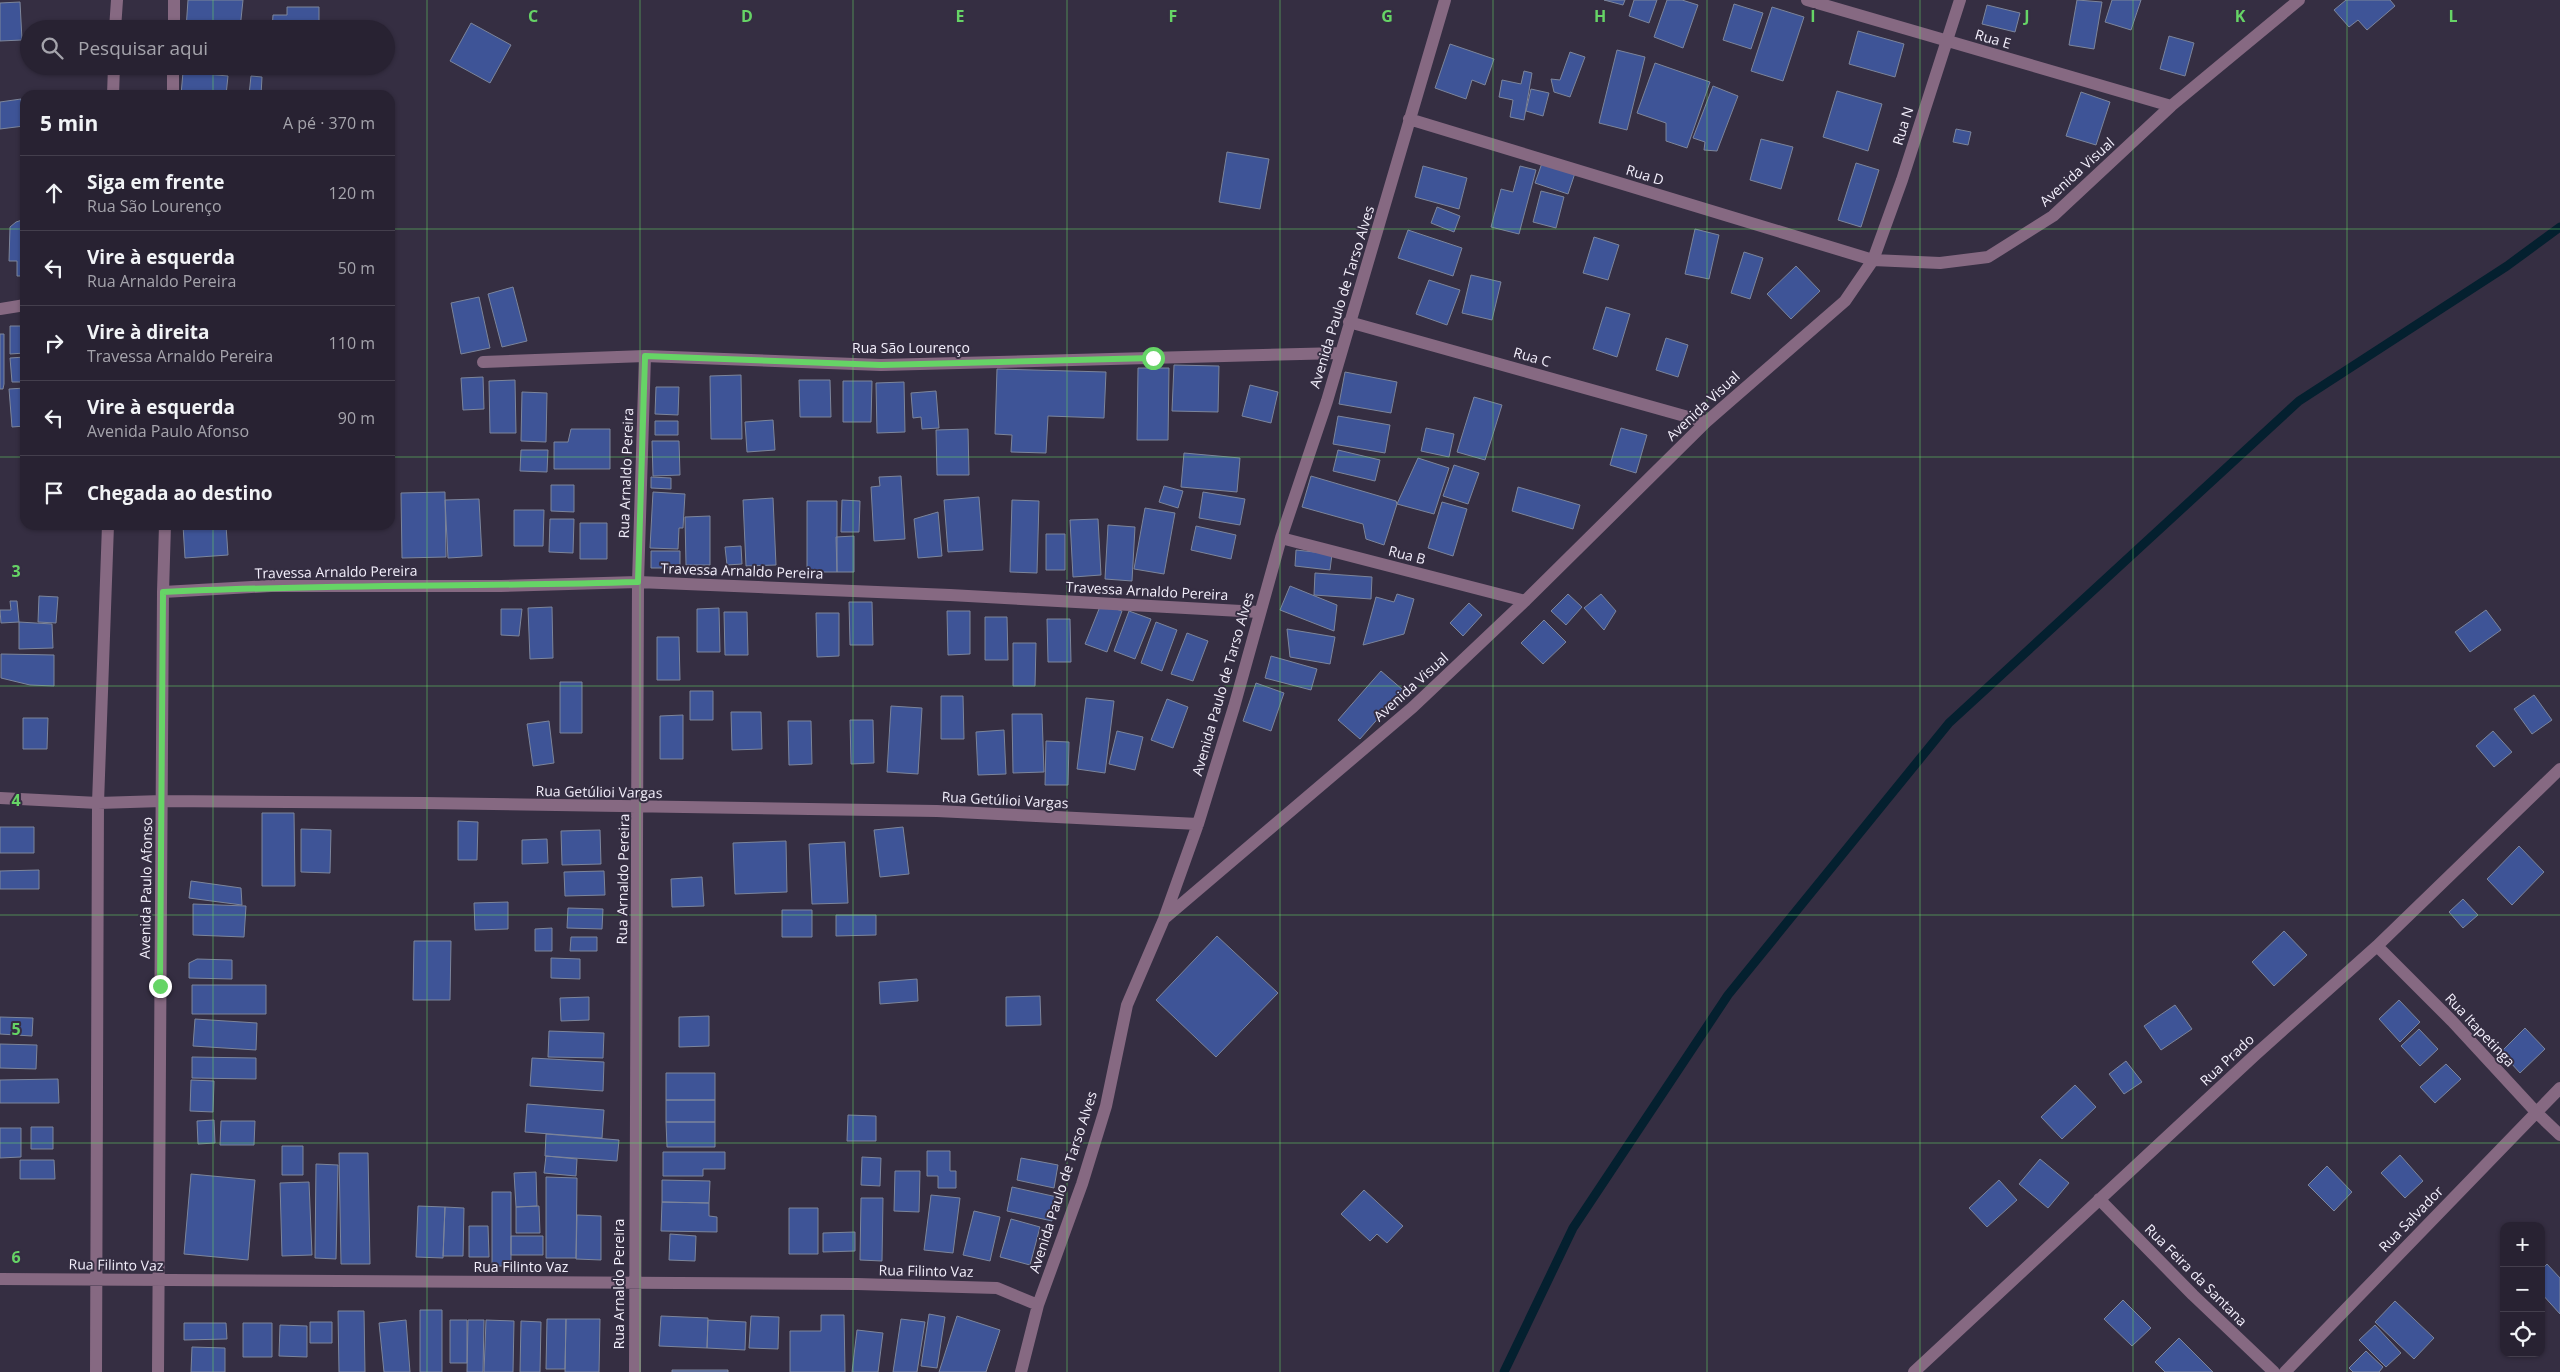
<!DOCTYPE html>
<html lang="pt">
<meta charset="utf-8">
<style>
body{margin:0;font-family:"Open Sans",sans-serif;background:#342f3e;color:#f1f3f6}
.controls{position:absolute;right:15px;bottom:15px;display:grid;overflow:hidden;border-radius:10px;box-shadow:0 1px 4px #0004}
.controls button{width:45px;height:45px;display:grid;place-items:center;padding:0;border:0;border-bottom:1px solid #443f4d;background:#282232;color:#f1f3f6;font:25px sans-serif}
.stop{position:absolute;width:15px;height:15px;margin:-11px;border:4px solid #66d466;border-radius:50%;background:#fff}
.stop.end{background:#66d466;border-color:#fff;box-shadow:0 1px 5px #0008}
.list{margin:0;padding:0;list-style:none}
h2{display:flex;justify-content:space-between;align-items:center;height:65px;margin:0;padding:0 20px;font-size:21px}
h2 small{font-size:16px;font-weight:400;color:#a5a4ac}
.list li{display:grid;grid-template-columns:32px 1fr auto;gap:15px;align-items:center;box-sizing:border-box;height:75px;padding:0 20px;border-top:1px solid #443f4d}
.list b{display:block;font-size:19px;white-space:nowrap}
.list p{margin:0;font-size:16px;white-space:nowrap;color:#a5a4ac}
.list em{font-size:16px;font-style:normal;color:#a5a4ac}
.icon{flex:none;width:28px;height:28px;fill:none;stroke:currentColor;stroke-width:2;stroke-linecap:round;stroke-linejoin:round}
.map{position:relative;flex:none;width:2560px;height:1372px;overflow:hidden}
.search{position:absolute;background:#282232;box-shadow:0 1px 4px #0004;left:20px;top:20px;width:375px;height:55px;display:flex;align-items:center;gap:12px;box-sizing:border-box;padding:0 18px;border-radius:28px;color:#a5a4ac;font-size:19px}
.panel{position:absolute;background:#282232;box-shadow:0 1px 4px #0004;left:20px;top:90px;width:375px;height:440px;border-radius:15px}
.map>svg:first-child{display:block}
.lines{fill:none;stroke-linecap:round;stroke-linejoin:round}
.stream{stroke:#04202f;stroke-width:9}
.building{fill:#3e5497;stroke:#7c859b}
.street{stroke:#866982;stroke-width:12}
.route{stroke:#66d466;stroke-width:6}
.grid{fill:none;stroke:#66d466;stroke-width:1;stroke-opacity:0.55}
.labels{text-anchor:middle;stroke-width:4;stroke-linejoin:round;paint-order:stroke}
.street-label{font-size:14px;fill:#f3effc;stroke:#352e42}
.grid-label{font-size:16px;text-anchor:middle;font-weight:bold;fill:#66d466;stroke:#352e42;stroke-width:4;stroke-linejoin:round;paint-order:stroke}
</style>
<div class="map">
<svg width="2560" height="1372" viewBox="0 0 2560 1372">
<rect width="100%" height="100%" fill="#352e42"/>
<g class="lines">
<path class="stream" d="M1504,1372L1573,1228L1728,995L1949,723L2299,401L2507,266L2560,227"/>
</g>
<path class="building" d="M188,0H243L240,29H186Z
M1604,0H1625L1623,5Z
M1634,0H1657L1649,23L1629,16Z
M1667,0H1682L1698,5L1683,48L1654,37Z
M2077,0L2102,2L2094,49L2069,45Z
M2112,0H2141L2131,30L2105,22Z
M2346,0H2390L2395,6L2367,30L2358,20L2349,27L2334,10Z
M20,2L22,40L0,41V3Z
M1734,4L1763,13L1751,49L1723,40Z
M1987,5L2020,13L2015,32L1982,24Z
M287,7H319V29H272L273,15H287Z
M1772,7L1804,17L1783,81L1751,71Z
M471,23L511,45L490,83L450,61Z
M1858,31L1904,44L1895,77L1849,64Z
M2169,36L2194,43L2185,76L2160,69Z
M1450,44L1494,59L1485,85L1472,80L1466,99L1435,88Z
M1617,50L1645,57L1627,130L1599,123Z
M1570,52L1585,57L1570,97L1554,92L1551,79L1560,80Z
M1655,63L1710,82L1687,148L1666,141V123L1637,113Z
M184,66H239V72Z
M1524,71L1532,73L1524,120L1510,117L1513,100L1499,97L1502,80L1521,84Z
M183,72L228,76L226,95H181Z
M251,76L262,77L261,95H249Z
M1713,86L1738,96L1717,151L1704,150L1705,142L1693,138Z
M1531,89L1549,93L1543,116L1526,111Z
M1837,91L1882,104L1868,151L1823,137Z
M2081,92L2110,102L2096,145L2066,136Z
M21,99L24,126L0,129V102Z
M1956,129L1971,132L1968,145L1953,142Z
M1761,139L1793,147L1781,189L1750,180Z
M1227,152L1269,159L1260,209L1219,202Z
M1542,163L1575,173L1568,194L1535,183Z
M1856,163L1879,170L1861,227L1838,220Z
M1423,166L1467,178L1459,209L1415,197Z
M1520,166L1536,170L1519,234L1491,227L1501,189L1513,192Z
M1541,191L1564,197L1556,228L1533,222Z
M1437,207L1460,216L1454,232L1431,223Z
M25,219V276H17V261H9L10,227L16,222Z
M1695,229L1719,235L1709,279L1685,274Z
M1408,230L1462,248L1453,276L1398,258Z
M1594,237L1619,245L1608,280L1583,273Z
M1744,252L1763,258L1750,299L1731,293Z
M1796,266L1820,291L1791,319L1767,294Z
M1471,275L1501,282L1492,320L1462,313Z
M1429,280L1460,290L1447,325L1416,314Z
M513,287L527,341L502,347L488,294Z
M479,297L490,348L461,354L451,303Z
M1606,307L1630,314L1617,357L1593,349Z
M10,326H25V353L10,354Z
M0,334H4V384L3,389H0Z
M1666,338L1688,345L1678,377L1656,370Z
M25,357V382H12L10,358Z
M1174,365L1219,366L1218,412L1172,411Z
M1138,368H1169L1168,440H1137Z
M997,369L1106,372L1104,418L1048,416L1046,453L1011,452L1012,435L995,434Z
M1345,372L1397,382L1391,413L1339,404Z
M741,375L742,439H711L710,376Z
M483,377L484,409L463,410L461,378Z
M515,380L516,433H490L489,381Z
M799,380H830L831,417H800Z
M843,381H872L871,422H843Z
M904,382L905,432L877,433L876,383Z
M1250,385L1278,392L1271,423L1242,416Z
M656,387H679L678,415L655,414Z
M25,388V426L12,427L9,389Z
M936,391L939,428L922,429L921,417L913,418L911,393Z
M522,392L547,393L546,442L521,441Z
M1474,397L1502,405L1485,460L1457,452Z
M1338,416L1390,425L1385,453L1333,444Z
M773,420L775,450L747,452L745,422Z
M655,421H678V435H655Z
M1426,428L1454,434L1449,457L1421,451Z
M1621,428L1647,435L1636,473L1610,465Z
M571,429H610V469H554V442H568Z
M968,429L969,475H937L936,430Z
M652,441H679L680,475L653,476Z
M521,450H548L547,472L520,471Z
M1338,450L1380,460L1375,481L1333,471Z
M1184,453L1240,458L1237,492L1181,487Z
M1418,458L1449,468L1434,514L1397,504Z
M1454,465L1479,473L1468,504L1443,496Z
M901,476L905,539L874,541L871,487L880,486L879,477Z
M1311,476L1396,501L1397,504L1384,545L1366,539L1363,524L1302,507Z
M651,477L671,478V489L651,488Z
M551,485H574V512L551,511Z
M1164,486L1183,491L1178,508L1159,502Z
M1518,487L1580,505L1573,529L1512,511Z
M445,492L446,557L402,558L401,493Z
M653,492L685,494L683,528H679L678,549L650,548Z
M1203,492L1245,499L1240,525L1199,518Z
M979,497L983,550L948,552L944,500Z
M773,498L776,565L746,566L743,500Z
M479,499L482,556L448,558L445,500Z
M842,500L860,501L859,532H841Z
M1012,500L1039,501L1037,573L1010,572Z
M807,501H837V572H807Z
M1442,502L1467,509L1453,556L1428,548Z
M1145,508L1175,513L1164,574L1134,569Z
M514,510H544L543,546H514Z
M938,512L942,556L918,558L914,519Z
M710,516V565H686L685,517Z
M550,519H574L573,553L549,552Z
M1098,519L1101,575L1073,577L1070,520Z
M580,523H607V559H580Z
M183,525H226L228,555L185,558Z
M1108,525L1135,527L1132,581L1105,579Z
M1196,526L1236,535L1231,559L1191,550Z
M1046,534H1065V570H1046Z
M854,536V572H837L836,537Z
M741,546L742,564L727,565L725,547Z
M1296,550L1332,554L1330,570L1295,566Z
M651,551H680V568H651Z
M1315,573L1372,577L1371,599L1314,595Z
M1290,586L1337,605L1334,631L1280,610Z
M1397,594L1414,599L1404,634L1363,645L1376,597L1394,602Z
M1568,594L1582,607L1566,625L1551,611Z
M1601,594L1616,611L1604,630L1584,608Z
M39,596L58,597L56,623L38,622Z
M10,601H17L19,622L1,623L0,610H11Z
M849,602H872L873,645H850Z
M1469,603L1482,615L1463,636L1450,623Z
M1101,604L1122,611L1107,652L1085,644Z
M552,607L553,658L530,659L528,608Z
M719,608L720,652H697V609Z
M501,609H522L519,636L501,635Z
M2486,610L2501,630L2470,652L2455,632Z
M947,611H970V654L948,655Z
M1129,611L1151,619L1135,659L1114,651Z
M724,612H747L748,655H725Z
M816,613H839V656L817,657Z
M985,617H1007L1008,660H985Z
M1047,619H1070L1071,662H1048Z
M1544,620L1566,642L1543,664L1521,643Z
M19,622L52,624L53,648L19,649Z
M1156,622L1177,630L1162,671L1141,663Z
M1287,629L1335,637L1330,664L1290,657Z
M1187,633L1208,641L1193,681L1171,674Z
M657,637H679L680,680H657Z
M1013,643H1036L1035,686H1013Z
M1,654L54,655V686L30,685L1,678Z
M1271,656L1317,669L1311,690L1265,678Z
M1381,671L1403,690L1360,739L1338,720Z
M560,682H582V733H560Z
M1256,683L1284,693L1271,731L1243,721Z
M690,691H713V720H690Z
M2534,695L2552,720L2532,734L2514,709Z
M941,696H963L964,739H941Z
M1086,698L1114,701L1105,773L1077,769Z
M1167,699L1188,707L1173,748L1151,740Z
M891,706L922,708L918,774L887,772Z
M731,712H761L762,749L732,750Z
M1012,714H1042L1044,772L1013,773Z
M683,715V759H660V716Z
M23,718H48L47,749H23Z
M850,720H873L874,763L851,764Z
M549,721L554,763L533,766L527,724Z
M788,721H811L812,764L789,765Z
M1004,730L1006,774L978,775L976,732Z
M1117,731L1143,737L1135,770L1109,764Z
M2493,731L2512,752L2494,767L2476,746Z
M1046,741L1069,742L1068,785H1045Z
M262,813H294L295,886H262Z
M458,821L478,822L477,860H458Z
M0,827H34V853H0Z
M903,827L909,874L880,877L874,830Z
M301,829L331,830L330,873L301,872Z
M600,830L601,864L562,865L561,831Z
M547,839L548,863L522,864V840Z
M786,841L787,892L735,894L733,843Z
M845,842L848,903L812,904L809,844Z
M2519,846L2544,872L2512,905L2487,879Z
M39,870V889H0V871Z
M604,871L605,895L565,896L564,872Z
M702,877L704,906L672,907L671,879Z
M191,881L241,888L242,905L189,898Z
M2463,899L2478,915L2463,928L2449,912Z
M508,902V929L475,930L474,903Z
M193,904L246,906L244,937L193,935Z
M568,908L603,909L602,929L567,928Z
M782,910H812V937H782Z
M836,915H876V935L836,936Z
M552,928V951H535V929Z
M2284,931L2307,955L2274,986L2252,962Z
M1217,936L1278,993L1216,1057L1156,1000Z
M571,937H597V951H570Z
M414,941H451L450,1000H413Z
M551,958L580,959V979L551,978Z
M197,959L232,960V979L189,978V963Z
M917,979L918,1001L880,1004L879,982Z
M192,985H266V1014H192Z
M1040,996L1041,1025L1006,1026V997Z
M589,997V1020L561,1021L560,998Z
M2399,1000L2420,1022L2400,1042L2379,1019Z
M2175,1005L2192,1029L2161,1050L2144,1026Z
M709,1016V1046L679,1047V1017Z
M0,1017L33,1018L32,1036L0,1034Z
M195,1019L257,1023L256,1050L193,1046Z
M2525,1028L2545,1049L2520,1073L2501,1052Z
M2419,1029L2438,1049L2420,1066L2401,1046Z
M549,1031L604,1033L603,1058L548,1057Z
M0,1044L37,1045L36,1069L0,1068Z
M192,1057L256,1058V1079L192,1078Z
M532,1058L604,1062L603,1091L530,1086Z
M2126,1061L2142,1082L2124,1094L2109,1074Z
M2446,1064L2461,1079L2435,1103L2420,1087Z
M666,1073H715V1100H666Z
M58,1079L59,1103H0V1080Z
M191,1080L214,1081L213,1112L190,1111Z
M2075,1085L2096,1107L2062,1139L2041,1117Z
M666,1100H715V1122H666Z
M527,1104L604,1110L602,1138L525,1132Z
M848,1115L876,1116V1141H847Z
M214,1120L215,1143L198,1144L197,1121Z
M221,1121H255L254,1145H220Z
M666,1122H715V1147H667Z
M31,1127H53V1149H31Z
M0,1128H21V1157L0,1158Z
M546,1134L619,1140L617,1161L545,1156Z
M282,1146H303V1175H282Z
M927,1151H950V1171H956V1188H938V1176H927Z
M663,1152H725V1169H703V1176H663Z
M339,1153H368L370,1264H341Z
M2400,1155L2423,1181L2405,1198L2381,1173Z
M546,1156L577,1159L576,1176L544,1173Z
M862,1157L881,1158L880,1186L861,1185Z
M1021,1158L1058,1165L1054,1188L1017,1180Z
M2040,1159L2069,1183L2048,1208L2019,1184Z
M20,1160H54L55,1179H20Z
M316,1164L338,1165L336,1259L315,1258Z
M2327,1166L2352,1192L2334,1211L2308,1185Z
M895,1171H920L919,1212L894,1211Z
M536,1172L537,1206L516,1207L514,1173Z
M191,1174L255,1180L248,1260L184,1254Z
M546,1177L577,1178L576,1258H546Z
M662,1180L710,1181L709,1203L662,1202Z
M1999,1180L2017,1200L1987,1227L1969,1208Z
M309,1182L312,1255L282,1256L280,1183Z
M1012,1187L1057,1197L1052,1221L1007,1211Z
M1364,1190L1403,1226L1387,1243L1377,1234L1370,1241L1341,1214Z
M492,1192H511V1266H492Z
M931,1195L960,1198L953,1253L924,1250Z
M861,1198H883L882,1261L860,1260Z
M662,1202L709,1203V1216L717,1217V1232L661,1231Z
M418,1206L445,1207L443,1258L416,1257Z
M539,1206L540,1233H516V1207Z
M445,1207L464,1208L463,1256H443Z
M789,1208H818V1254H789Z
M974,1211L1000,1217L990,1261L963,1255Z
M577,1215L601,1216V1260L576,1259Z
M1011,1219L1040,1227L1030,1265L1000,1257Z
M469,1226H488L489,1257H469Z
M855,1232V1251L823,1252V1233Z
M670,1234L696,1236L695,1261L669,1260Z
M511,1236H543V1255H511Z
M2547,1264L2560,1278V1314L2541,1293V1270Z
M2123,1300L2151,1328L2132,1346L2104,1319Z
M2395,1301L2434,1338L2414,1359L2375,1322Z
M420,1310H442V1372H420Z
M338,1311H364L365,1372H339Z
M929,1314L945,1317L937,1368L921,1366Z
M821,1315H844L845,1372H790V1331H821Z
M661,1316L708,1318L707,1348L659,1346Z
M751,1316L779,1317L778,1349L749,1348Z
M957,1316L1000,1330L986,1372H939Z
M547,1319H566L565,1369H546Z
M566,1319H600L599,1372H565Z
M901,1319L925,1322L917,1372H893Z
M406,1320L410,1372H384L379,1323Z
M450,1320H467V1363H450Z
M468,1320H484L483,1372H467Z
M486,1320L514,1321L513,1372H484Z
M708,1320L746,1322L745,1350L707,1348Z
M521,1321L541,1322L540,1372H520Z
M310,1322H332V1343H310Z
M184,1323H226L227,1339L184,1340Z
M243,1323H272V1357H243Z
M280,1325L307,1326V1357L279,1356Z
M2375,1325L2401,1353L2386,1367L2359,1340Z
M857,1330L883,1333L878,1372H852Z
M2179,1338L2213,1372H2165L2155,1362Z
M192,1347L225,1348V1372H191Z
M2366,1351L2383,1367L2379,1372H2353L2349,1368Z
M672,1370H728V1372H672Z"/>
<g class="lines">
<path class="street" d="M1807,0L2171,106
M115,29L117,0
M174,29V0
M113,95L114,66
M173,95V66
M1409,119L1873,260L1940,263L1988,257L2053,216L2171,106L2299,0
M0,309L25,305
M1349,322L1706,422
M483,362L645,356L881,365L1341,353
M1281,538L1525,601
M163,592L271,586H501L638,582L950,595L1259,612
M0,798L98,803L162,801L424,803L937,811L1198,824
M1165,918L1413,707L1525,601L1706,422L1845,301L1873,260L1902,180L1960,0
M2377,946L2452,1021L2536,1112L2560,1135
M2099,1199L2193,1295L2274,1372
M0,1279L857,1284L997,1288L1038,1305
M96,1372L98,803L108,525
M158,1372L163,592L165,525
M635,1372L638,582L645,356
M1021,1372L1038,1305L1082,1184L1106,1106L1127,1005L1164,919L1198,824L1234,707L1281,538L1327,401L1445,0
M1914,1372L2255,1055L2377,946L2560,769
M2285,1372L2560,1088"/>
</g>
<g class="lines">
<path class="route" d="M160,986L163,592C321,584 480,587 638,582L645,356L881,365L1153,358"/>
</g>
<path class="grid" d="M213,0V29M427,0V1372M640,0V1372M853,0V1372M1067,0V1372M1280,0V1372M1493,0V1372M1707,0V1372M1920,0V1372M2133,0V1372M2347,0V1372M213,66V95M0,229H25M390,229H2560M0,457H25M390,457H2560M213,525V1372M0,686H2560M0,915H2560M0,1143H2560"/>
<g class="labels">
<g class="street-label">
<text transform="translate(1993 39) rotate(16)" y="5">Rua E</text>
<text transform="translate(1903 126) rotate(-73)" y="5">Rua N</text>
<text transform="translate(2077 172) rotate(-42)" y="5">Avenida Visual</text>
<text transform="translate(1645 175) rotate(17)" y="5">Rua D</text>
<text transform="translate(1342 297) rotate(-73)" y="5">Avenida Paulo de Tarso Alves</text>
<text x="911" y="353">Rua São Lourenço</text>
<text transform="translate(1532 357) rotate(16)" y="5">Rua C</text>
<text transform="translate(1703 406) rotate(-43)" y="5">Avenida Visual</text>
<text transform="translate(626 473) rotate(-88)" y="5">Rua Arnaldo Pereira</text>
<text transform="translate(1407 555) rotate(14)" y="5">Rua B</text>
<text transform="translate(742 571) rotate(2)" y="5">Travessa Arnaldo Pereira</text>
<text transform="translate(336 572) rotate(-1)" y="5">Travessa Arnaldo Pereira</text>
<text transform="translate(1147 591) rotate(3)" y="5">Travessa Arnaldo Pereira</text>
<text transform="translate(1223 684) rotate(-74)" y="5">Avenida Paulo de Tarso Alves</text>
<text transform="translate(1411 687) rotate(-42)" y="5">Avenida Visual</text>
<text transform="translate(599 792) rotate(1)" y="5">Rua Getúlioi Vargas</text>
<text transform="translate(1005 800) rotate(3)" y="5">Rua Getúlioi Vargas</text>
<text transform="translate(623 879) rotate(-89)" y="5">Rua Arnaldo Pereira</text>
<text transform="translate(146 888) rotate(-89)" y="5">Avenida Paulo Afonso</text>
<text transform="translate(2480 1030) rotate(47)" y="5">Rua Itapetinga</text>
<text transform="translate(2227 1060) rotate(-43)" y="5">Rua Prado</text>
<text transform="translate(1063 1182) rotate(-72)" y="5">Avenida Paulo de Tarso Alves</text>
<text transform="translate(2411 1219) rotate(-46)" y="5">Rua Salvador</text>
<text transform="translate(116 1265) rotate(1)" y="5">Rua Filinto Vaz</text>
<text x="521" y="1272">Rua Filinto Vaz</text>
<text transform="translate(926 1271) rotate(1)" y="5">Rua Filinto Vaz</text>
<text transform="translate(2196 1275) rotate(45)" y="5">Rua Feira da Santana</text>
<text transform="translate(619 1284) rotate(-90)" y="5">Rua Arnaldo Pereira</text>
</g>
</g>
<g class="grid-label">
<text x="533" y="22">C</text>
<text x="747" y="22">D</text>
<text x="960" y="22">E</text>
<text x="1173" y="22">F</text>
<text x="1387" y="22">G</text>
<text x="1600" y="22">H</text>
<text x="1813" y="22">I</text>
<text x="2027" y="22">J</text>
<text x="2240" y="22">K</text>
<text x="2453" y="22">L</text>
<text x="16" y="577">3</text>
<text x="16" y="806">4</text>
<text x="16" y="1035">5</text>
<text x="16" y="1263">6</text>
</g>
</svg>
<div class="controls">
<button>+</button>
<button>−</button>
<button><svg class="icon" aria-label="locate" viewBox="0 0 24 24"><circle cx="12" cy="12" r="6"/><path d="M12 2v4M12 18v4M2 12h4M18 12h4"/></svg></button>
</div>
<div class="stop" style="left:1153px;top:358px"></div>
<div class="stop end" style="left:160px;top:986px"></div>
<div class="search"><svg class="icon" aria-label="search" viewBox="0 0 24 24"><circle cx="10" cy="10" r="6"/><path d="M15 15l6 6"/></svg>Pesquisar aqui</div>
<section class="panel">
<h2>5 min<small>A pé · 370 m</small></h2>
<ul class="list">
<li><svg class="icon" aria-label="ahead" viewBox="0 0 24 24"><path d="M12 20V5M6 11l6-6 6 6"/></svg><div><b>Siga em frente</b><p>Rua São Lourenço</p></div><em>120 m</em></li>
<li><svg class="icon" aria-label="left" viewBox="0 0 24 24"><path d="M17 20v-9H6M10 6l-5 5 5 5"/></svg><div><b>Vire à esquerda</b><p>Rua Arnaldo Pereira</p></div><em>50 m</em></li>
<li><svg class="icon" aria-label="right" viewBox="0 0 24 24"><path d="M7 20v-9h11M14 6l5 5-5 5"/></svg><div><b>Vire à direita</b><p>Travessa Arnaldo Pereira</p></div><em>110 m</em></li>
<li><svg class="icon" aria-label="left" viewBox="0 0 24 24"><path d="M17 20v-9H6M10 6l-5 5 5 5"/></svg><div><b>Vire à esquerda</b><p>Avenida Paulo Afonso</p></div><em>90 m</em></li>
<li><svg class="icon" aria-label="arrive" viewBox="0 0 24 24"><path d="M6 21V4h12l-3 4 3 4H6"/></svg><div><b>Chegada ao destino</b></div></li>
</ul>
</section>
</div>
